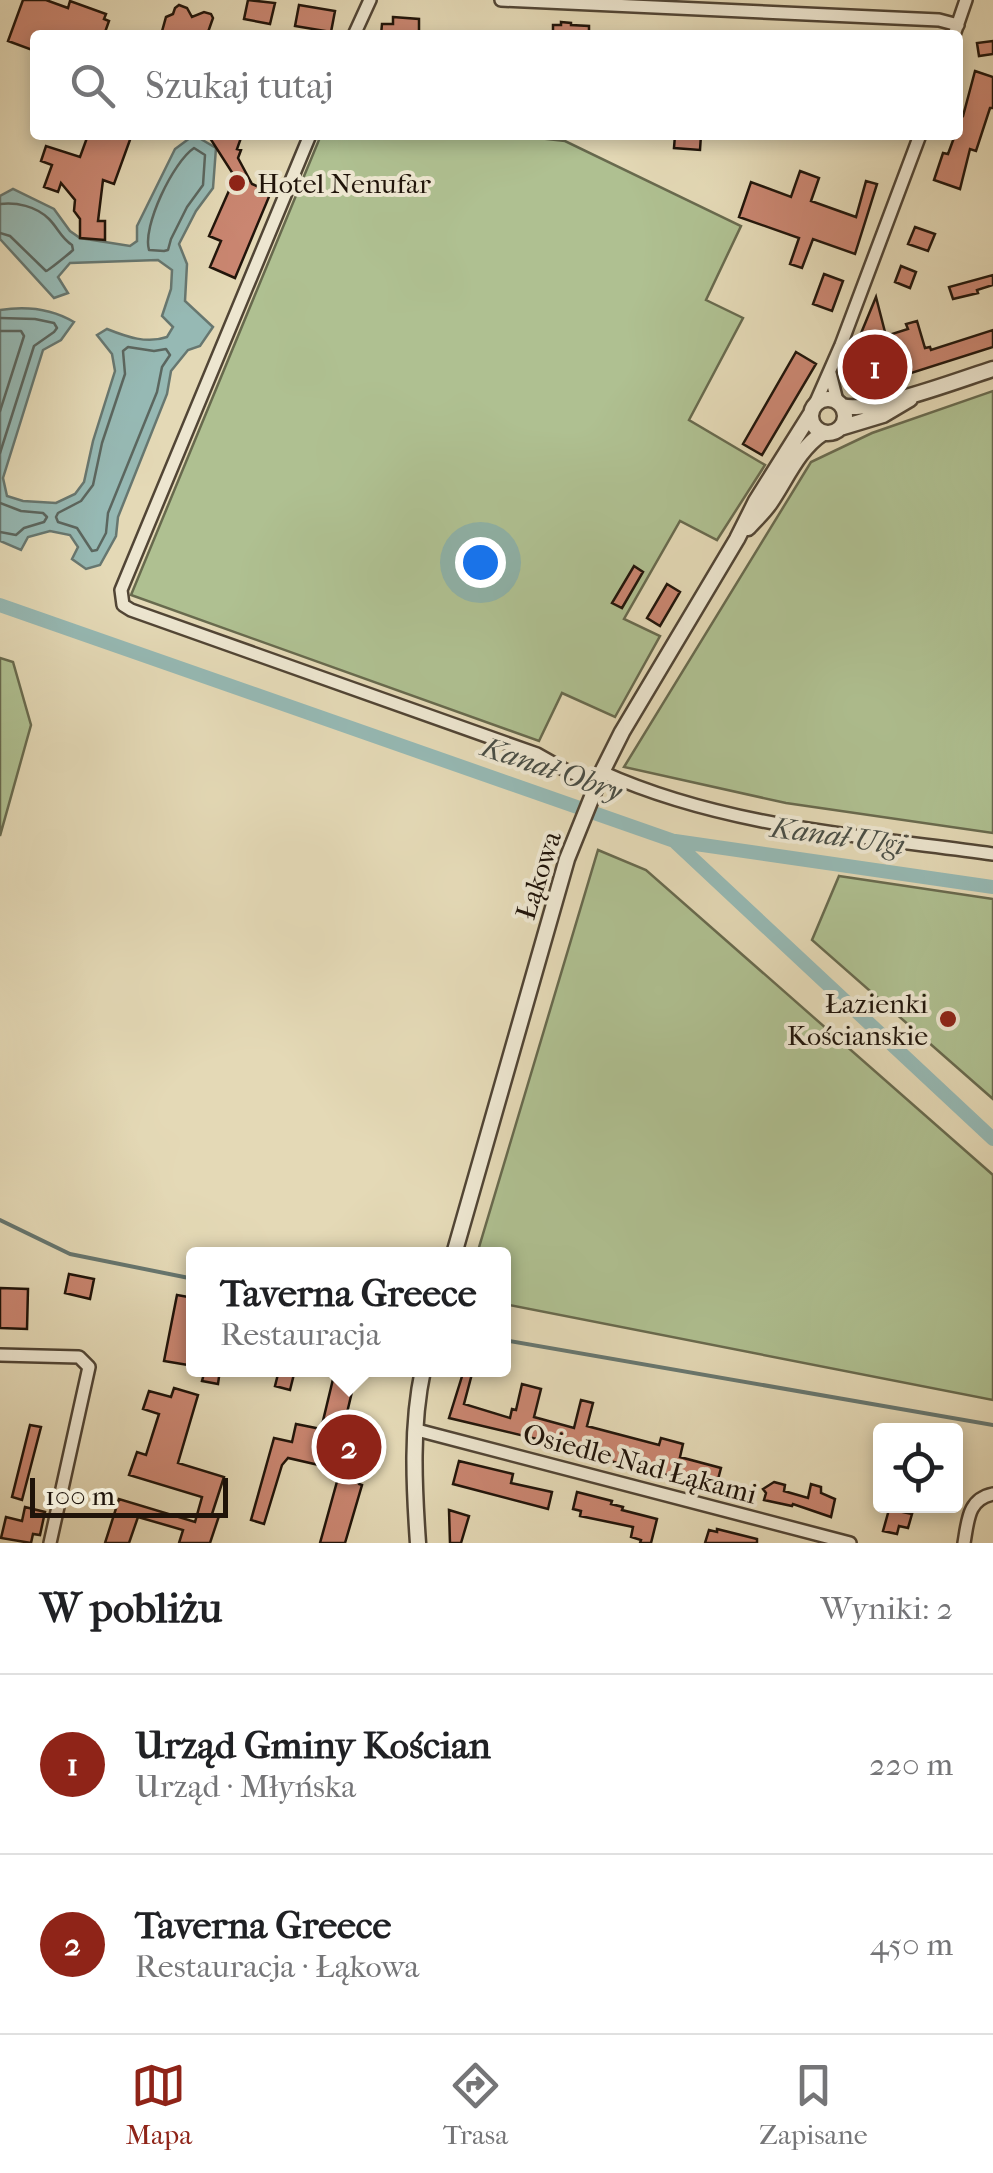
<!DOCTYPE html>
<html lang="pl">
<meta charset="utf-8">
<style>
body{margin:0;font-family:"IM FELL French Canon",serif;background:#f6f6f6;color:#202124}
.controls{position:absolute;right:30px;bottom:30px;display:grid;overflow:hidden;border-radius:10px;box-shadow:0 5px 15px #0003}
.controls button{width:90px;height:90px;display:grid;place-items:center;padding:0;border:0;border-bottom:2px solid #e0e0e0;background:#fff;color:#202124;font:50px sans-serif}
.scale{position:absolute;left:30px;bottom:25px;width:198px;box-sizing:border-box;padding-left:10px;border:5px solid #20140a;border-top:0;font-size:28px;line-height:35px;white-space:nowrap;color:#20140a;-webkit-text-stroke:8px #ede6d0;paint-order:stroke}
.you{position:absolute;left:480px;top:562px;width:35px;height:35px;margin:-25px;border:8px solid #fff;border-radius:50%;background:#1a73e8;box-shadow:0 0 0 15px #1a73e833}
.badge{display:grid;place-items:center;width:65px;height:65px;border-radius:50%;background:#8f2418;color:#fff;font-size:32px;font-weight:700}
.pin{position:absolute;translate:-50% -50%;border:5px solid #fff;box-shadow:0 2px 10px #0006}
.popup{position:absolute;left:186px;top:1247px;width:325px;height:130px;box-sizing:border-box;display:grid;place-content:center;border-radius:10px;background:#fff;filter:drop-shadow(0 2px 8px #0005);font-size:32px;white-space:nowrap;color:#757577}
.popup b{font-size:38px;color:#202124}
.popup::after{content:'';position:absolute;left:50%;top:100%;margin-left:-20px;border:20px solid transparent;border-top-color:#fff}
.list{margin:0;padding:0;list-style:none}
h2{display:flex;justify-content:space-between;align-items:center;height:130px;margin:0;padding:0 40px;font-size:42px}
h2 small{font-size:32px;font-weight:400;color:#757577}
.list li{display:grid;grid-template-columns:65px 1fr auto;gap:30px;align-items:center;box-sizing:border-box;height:180px;padding:0 40px;border-top:2px solid #e0e0e0}
.list b{display:block;font-size:38px;white-space:nowrap}
.list p{margin:0;font-size:32px;white-space:nowrap;color:#757577}
.list em{font-size:32px;font-style:normal;color:#757577}
.icon{flex:none;width:55px;height:55px;fill:none;stroke:currentColor;stroke-width:2;stroke-linecap:round;stroke-linejoin:round}
.map{position:relative;flex:none;width:993px;height:1543px;overflow:hidden}
.search{position:absolute;background:#fff;box-shadow:0 5px 15px #0003;left:30px;right:30px;top:30px;height:110px;display:flex;align-items:center;gap:25px;box-sizing:border-box;padding:0 35px;border-radius:10px;color:#757577;font-size:38px}
.sheet{height:490px;background:#fff}
nav{display:flex;justify-content:space-around;align-items:center;box-sizing:border-box;height:140px;border-top:2px solid #e0e0e0;background:#fff;font-size:28px;color:#757577}
nav a{display:grid;justify-items:center;gap:5px}
nav .on{color:#8f2418}
.map>svg:first-child{display:block}
.green{fill:#afc091;stroke:#686a4e;stroke-width:2.5}
.water{fill:#96b9b4;stroke:#677770;stroke-width:2.5}
.lines{fill:none;stroke-linecap:round;stroke-linejoin:round}
.shore{stroke:#5b665f;stroke-width:2.5}
.stream{stroke:#677770;stroke-width:4}
.canal{stroke:#96b9b4;stroke-width:14}
.building{fill:#ca8671;stroke:#20140a;stroke-width:2.5}
.minor-casing{stroke:#514535;stroke-width:16}
.tertiary-casing{stroke:#514535;stroke-width:19}
.minor{stroke:#ede6d0;stroke-width:11}
.tertiary{stroke:#ede6d0;stroke-width:14}
.poi-dot{fill:#8f2418;stroke:#ede6d0;stroke-width:4}
.labels{text-anchor:middle;stroke-width:8;stroke-linejoin:round;paint-order:stroke}
.poi-label{font-size:28px;fill:#20140a;stroke:#ede6d0;text-anchor:start}
.street-label{font-size:28px;fill:#20140a;stroke:#ede6d0}
.water-label{font-size:30px;font-style:italic;fill:#494e46;stroke:#ede6d0}
</style>
<div class="map">
<svg width="993" height="1543" viewBox="0 0 993 1543">
<rect width="100%" height="100%" fill="#e4d9b6"/>
<filter id="stains"><feTurbulence type="fractalNoise" baseFrequency=".002" numOctaves="4"/><feColorMatrix values="0 0 0 0 .2 0 0 0 0 .09 0 0 0 0 .02 0 0 0 .5 -.17"/></filter>
<radialGradient id="worn" r=".72"><stop offset=".6" stop-color="#630" stop-opacity="0"/><stop offset="1" stop-color="#630" stop-opacity=".3"/></radialGradient>
<path class="green" d="M321,135H511L565,141L741,226L706,300L743,318L689,420L765,465L717,540L680,521L624,619L660,636L615,717L562,693L539,741L131,595Z
M993,391V833L786,803L624,767L811,462L872,433Z
M0,658L13,662L31,725L0,836Z
M598,850L646,870L993,1175V1400L504,1304V1254H477Z
M839,876L993,899V1099L812,940Z"/>
<path class="water" d="M194,135L216,148L213,188L196,211L179,244L187,264L185,301L213,327L200,346L188,350L171,371L167,394L118,517L116,536L100,565L86,569L72,559L78,547L70,535L50,531L28,537L21,550L0,541V310C25,306 52,309 74,322L61,340L43,350L3,478L7,496L23,501L56,503L75,494L84,482L93,441L115,371L112,354L97,335L107,329C127,337 147,344 167,337L173,327L162,316L171,289L172,270L158,260L70,263L58,277L68,293L54,298L0,239V196L13,189L54,209L70,231L80,238L130,246L137,241V226L175,149Z"/>
<g class="lines">
<path class="shore" d="M194,148L205,155L203,185L187,207L171,239L168,250L164,251L149,250C142,227 173,162 194,148Z
M0,204C16,202 36,206 49,219C58,228 61,238 72,245L73,250C71,252 48,271 46,271L10,236L0,233
M0,318L35,319L54,323L57,328L54,332L34,346L0,453
M0,331H21L24,336L0,411
M128,347L154,351L166,349L170,355L162,367L157,392L108,513L106,533L97,550L92,551L77,528L58,522L56,517L58,513L81,501L93,485L102,443L125,374L123,351Z
M0,503L21,511L43,513L47,517L44,522L24,528L16,535L0,532"/>
<path class="stream" d="M0,1220L70,1254L194,1279
M504,1340L993,1425"/>
<path class="canal" d="M0,605L674,841L993,1139
M675,841L993,887"/>
</g>
<path class="building" d="M23,0H46L68,8L70,1L106,14L104,19L109,21L104,35H35V51L8,41Z
M248,0L275,3L270,24L244,19Z
M179,5L187,8L192,17L204,12L211,14L213,18L207,35H161L166,17L173,14L175,8Z
M299,5L335,11L331,32L295,26Z
M393,17L419,19V35H381L382,24H393Z
M561,22L571,23V25L589,26V35H553V25H561Z
M993,41V54L979,56L977,43Z
M975,71L993,77V108H990L976,151L970,149L960,189L934,180L943,153L948,154L955,135H958V115L963,116Z
M88,135H124L131,137L114,184L103,180L98,221H105V240L80,238V219L74,211L75,200L61,183L58,192L44,187L52,165L41,161L46,146L80,157Z
M208,135H242L237,149L241,150L238,158L252,184L271,192L235,278L210,267L221,241L209,236L235,177Z
M675,135H701L700,150L674,148Z
M800,171L819,178L811,201L856,217L866,181L877,184L855,254L813,239L802,268L790,264L799,238L739,217L751,182L791,197Z
M915,227L935,234L928,251L908,244Z
M901,266L916,272L910,288L895,282Z
M824,274L843,281L832,311L813,304Z
M993,275V285L977,290L978,293L953,299L949,287Z
M876,297L886,336L908,329L906,324L917,321L925,348L930,347L931,350L993,330V347L861,389L852,355Z
M796,352L816,364L762,455L743,444Z
M634,566L643,572L622,608L612,603Z
M667,584L680,592L660,626L647,618Z
M69,1274L94,1279L90,1299L65,1293Z
M0,1288L28,1289L27,1329L0,1328Z
M177,1295L194,1298V1366L164,1361Z
M205,1370H220L218,1384L202,1381Z
M279,1370H295L290,1390L275,1386Z
M464,1370H473L464,1404L510,1418L512,1409L516,1410L522,1384L541,1389L534,1417L574,1428L581,1400L593,1403L587,1426L659,1445L661,1438L683,1444L680,1457L721,1468L717,1483L711,1481L710,1486L652,1471L653,1469L632,1463V1466L600,1459L536,1441L537,1439L449,1418Z
M334,1375L355,1379L342,1434L372,1441L367,1460L327,1450L323,1466L288,1458L282,1465L264,1524L251,1520L274,1438L292,1442L296,1424L321,1429Z
M174,1388L198,1395L178,1463L224,1477L212,1514L219,1516L210,1543H179L183,1530L138,1517L129,1543H105L119,1499L195,1522L202,1497L129,1475L137,1452L146,1455L159,1414L143,1409L149,1391L171,1397Z
M30,1425L41,1427L22,1500L12,1497Z
M459,1461L513,1474L511,1483L552,1492L548,1509L453,1484Z
M354,1476L359,1484L362,1485L345,1543H320L338,1478L347,1480Z
M774,1482L785,1485L784,1491L808,1498L811,1484L821,1487V1493L835,1499L831,1517L793,1504L792,1506L764,1500L766,1493L763,1489Z
M577,1492L612,1501L611,1504L623,1507L622,1510L657,1519L651,1543H640L641,1540L631,1537L633,1527L580,1516L581,1511L573,1509Z
M890,1506H905L903,1512L912,1514L908,1528L899,1526L897,1534L883,1531Z
M25,1507L45,1512L40,1535L33,1534L31,1543L1,1538L6,1517L22,1521Z
M449,1510L469,1516L461,1543H450Z
M717,1529L757,1539V1543H705L709,1530L717,1532Z"/>
<g class="lines">
<g class="minor-casing">
<path id="minor" d="M501,0L939,20L958,25
M354,35L370,0
M954,35L966,0
M310,135L121,590L123,605L131,610L537,754L567,771L598,782
M830,373L837,401
M815,404L841,345L920,135
M602,772C724,827 862,836 993,854
M0,1355L79,1357L89,1367L50,1543
M417,1430L850,1543
M964,1543C968,1520 968,1499 993,1494"/>
</g>
<g class="tertiary-casing">
<path id="tertiary" d="M811 416a17 17 0 1 1 34 0a17 17 0 1 1-34 0Z
M842,406C870,414 961,379 993,369
M840,428L883,415L910,399
M748,528C755,520 764,512 770,503C786,480 798,449 823,433
M454,1254L567,859L602,772L622,732L737,539L756,501L810,415
M418,1543C414,1486 411,1425 423,1370"/>
</g>
<use href="#minor" class="minor"/>
<use href="#tertiary" class="tertiary"/>
</g>
<g class="poi-dot">
<circle cx="237" cy="183" r="10"/>
<circle cx="948" cy="1019" r="10"/>
</g>
<g class="labels">
<g class="poi-label">
<text x="257" y="193">Hotel Nenufar</text>
<text x="928" y="1013" text-anchor="end">Łazienki<tspan x="928" dy="32">Kościanskie</tspan></text>
</g>
<g class="street-label">
<text transform="translate(538 875) rotate(-72)" y="10">Łąkowa</text>
<text transform="translate(640 1463) rotate(15)" y="10">Osiedle Nad Łąkami</text>
</g>
<g class="water-label">
<text transform="translate(552 769) rotate(19)" y="10">Kanał Obry</text>
<text transform="translate(838 836) rotate(8)" y="10">Kanał Ulgi</text>
</g>
</g>
<rect width="100%" height="100%" filter="url(#stains)"/>
<rect width="100%" height="100%" fill="url(#worn)"/>
</svg>
<div class="controls">
<button><svg class="icon" aria-label="locate" viewBox="0 0 24 24"><circle cx="12" cy="12" r="6"/><path d="M12 2v4M12 18v4M2 12h4M18 12h4"/></svg></button>
</div>
<div class="scale">100 m</div>
<div class="you"></div>
<div class="pin badge" style="left:875px;top:367px">1</div>
<div class="pin badge" style="left:349px;top:1447px">2</div>
<div class="popup"><b>Taverna Greece</b>Restauracja</div>
<div class="search"><svg class="icon" aria-label="search" viewBox="0 0 24 24"><circle cx="10" cy="10" r="6"/><path d="M15 15l6 6"/></svg>Szukaj tutaj</div>
</div>
<section class="sheet">
<h2>W pobliżu<small>Wyniki: 2</small></h2>
<ul class="list">
<li><span class="badge">1</span><div><b>Urząd Gminy Kościan</b><p>Urząd · Młyńska</p></div><em>220 m</em></li>
<li><span class="badge">2</span><div><b>Taverna Greece</b><p>Restauracja · Łąkowa</p></div><em>450 m</em></li>
</ul>
</section>
<nav>
<a class="on"><svg class="icon" aria-label="map" viewBox="0 0 24 24"><path d="M3 6l6-2 6 2 6-2v14l-6 2-6-2-6 2zM9 4v14M15 6v14"/></svg>Mapa</a>
<a><svg class="icon" aria-label="directions" viewBox="0 0 24 24"><path d="M12 3l9 9-9 9-9-9zM9 14v-3h6M13 9l2 2-2 2"/></svg>Trasa</a>
<a><svg class="icon" aria-label="saved" viewBox="0 0 24 24"><path d="M7 4h10v16l-5-4-5 4z"/></svg>Zapisane</a>
</nav>
